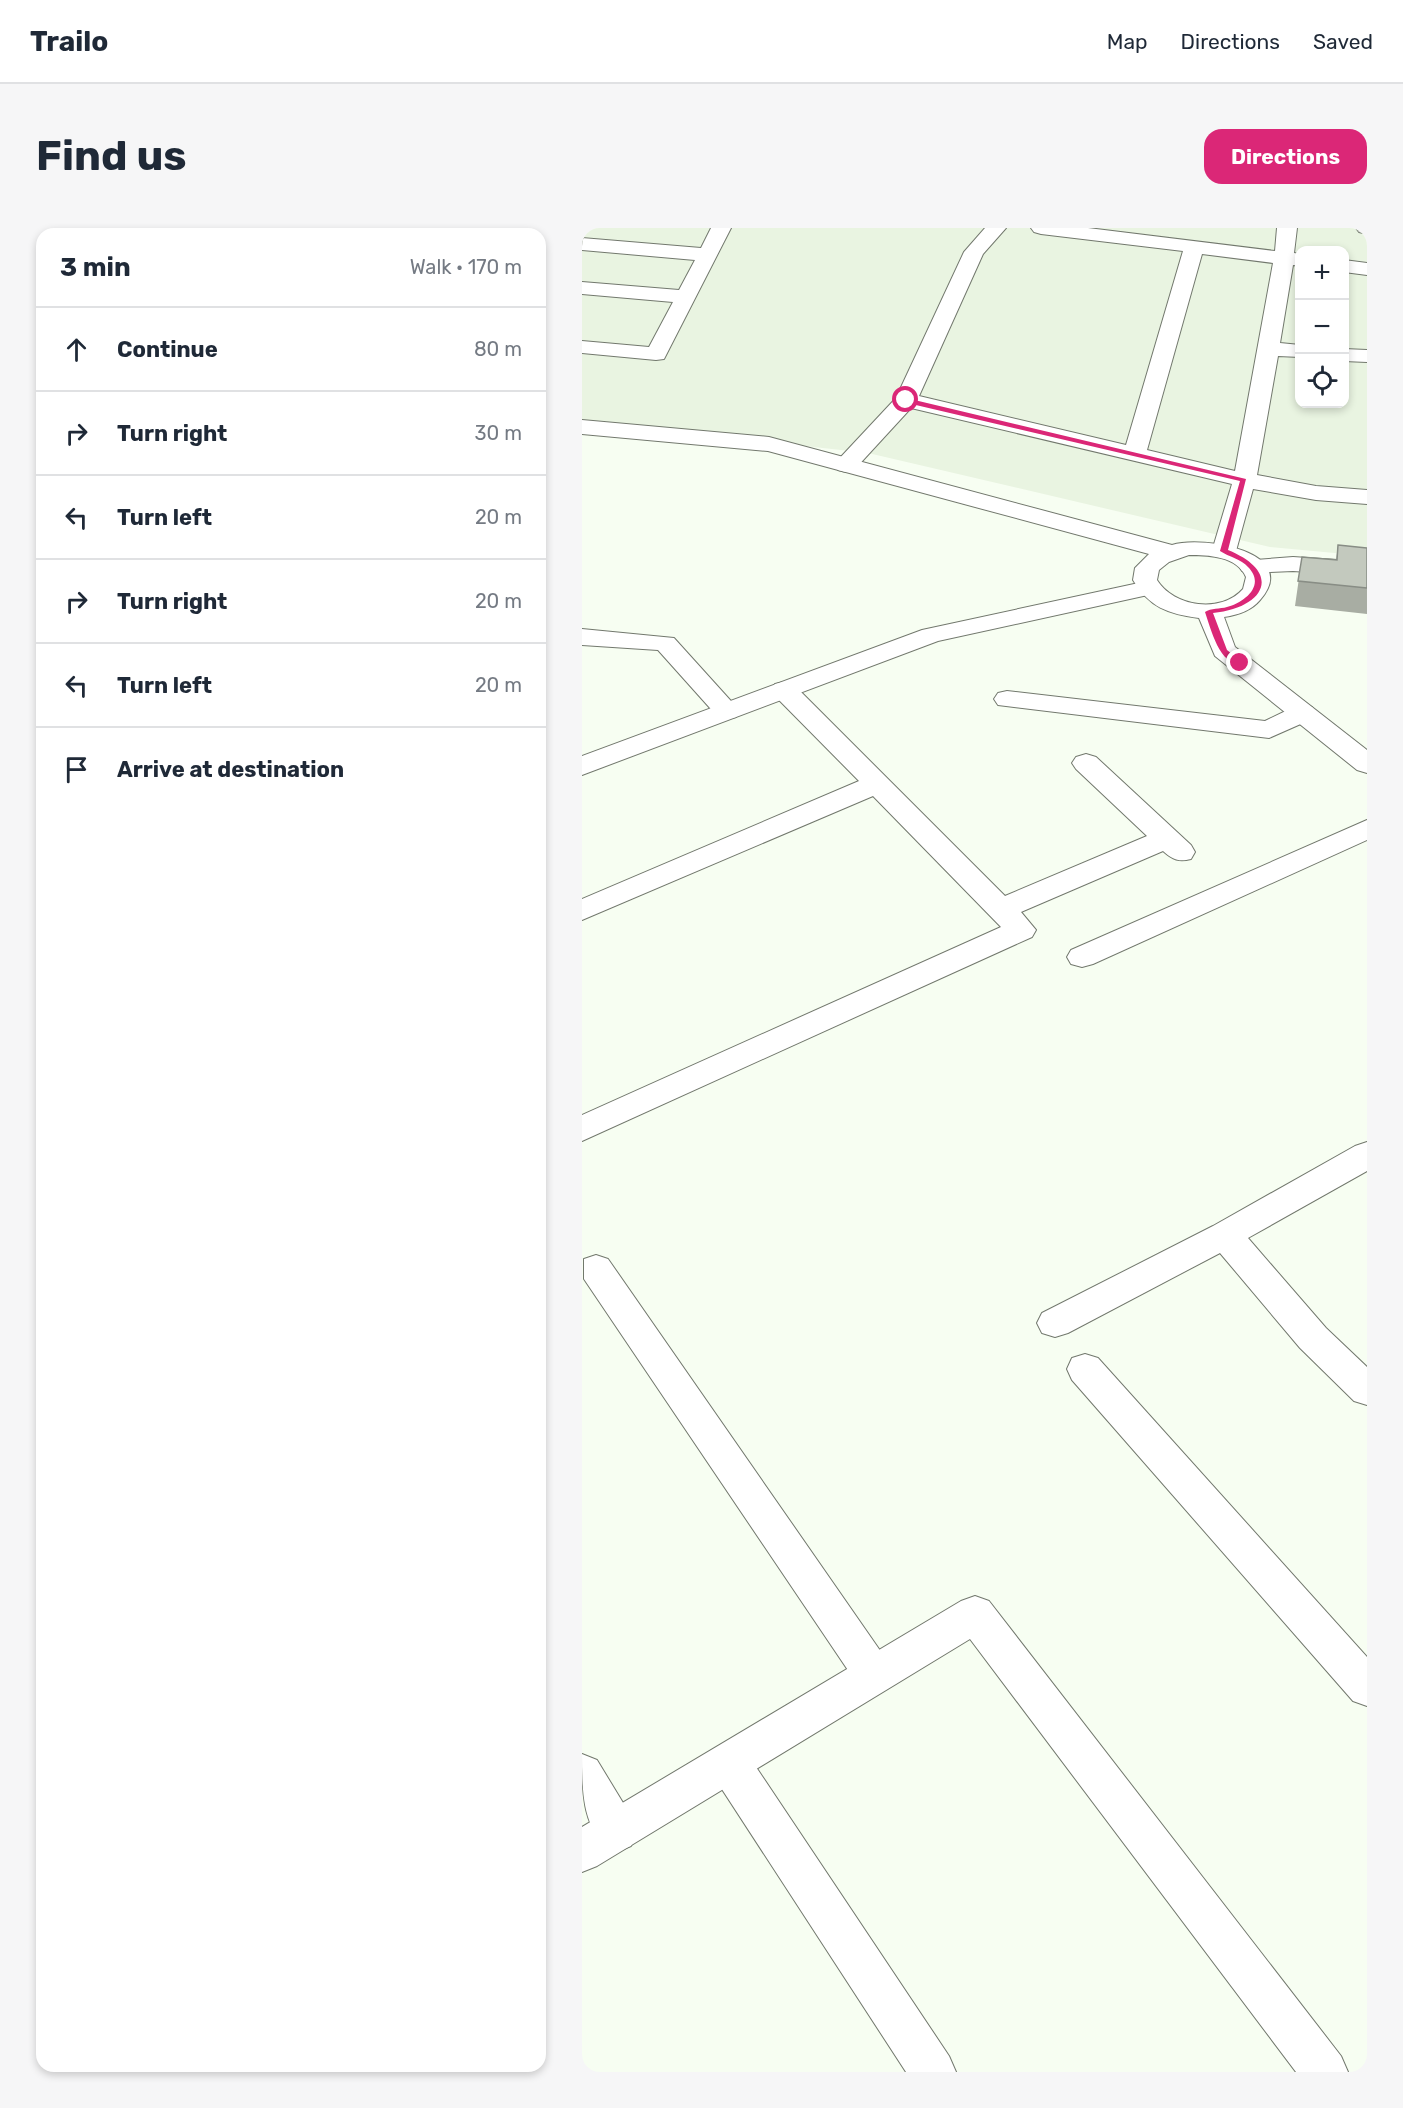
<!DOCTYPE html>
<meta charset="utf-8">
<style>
body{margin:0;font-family:Rubik,sans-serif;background:#f6f6f7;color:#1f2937}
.controls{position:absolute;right:18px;top:18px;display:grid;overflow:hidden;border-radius:12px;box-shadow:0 3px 9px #0003}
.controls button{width:54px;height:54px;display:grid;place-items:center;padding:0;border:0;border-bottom:2px solid #e0e1e3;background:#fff;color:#1f2937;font:30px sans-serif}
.stop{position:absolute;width:18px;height:18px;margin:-14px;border:4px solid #db2777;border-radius:50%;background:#fff}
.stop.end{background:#db2777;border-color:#fff;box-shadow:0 2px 6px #0008}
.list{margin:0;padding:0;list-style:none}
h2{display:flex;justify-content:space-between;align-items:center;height:78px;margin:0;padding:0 24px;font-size:26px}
h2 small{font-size:20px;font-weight:400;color:#747a83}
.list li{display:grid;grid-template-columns:39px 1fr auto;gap:18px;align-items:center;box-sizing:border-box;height:84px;padding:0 24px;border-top:2px solid #e0e1e3}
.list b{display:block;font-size:22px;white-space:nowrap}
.list em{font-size:20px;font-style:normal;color:#747a83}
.icon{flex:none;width:33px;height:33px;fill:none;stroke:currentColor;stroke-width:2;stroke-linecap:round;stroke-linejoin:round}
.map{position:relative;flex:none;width:785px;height:1844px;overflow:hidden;border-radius:18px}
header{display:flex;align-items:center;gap:36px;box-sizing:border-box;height:84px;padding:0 30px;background:#fff;border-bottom:2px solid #e0e1e3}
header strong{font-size:28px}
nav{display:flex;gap:33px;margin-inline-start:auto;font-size:21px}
.intro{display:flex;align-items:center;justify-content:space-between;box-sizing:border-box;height:144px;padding:0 36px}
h1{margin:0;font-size:42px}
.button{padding:15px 27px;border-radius:18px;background:#db2777;color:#fff;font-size:21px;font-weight:700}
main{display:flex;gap:36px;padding:0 36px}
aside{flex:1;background:#fff;border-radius:18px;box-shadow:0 3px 9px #0003}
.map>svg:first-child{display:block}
.built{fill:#e9f4e1;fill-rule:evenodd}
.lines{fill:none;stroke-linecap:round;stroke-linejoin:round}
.street-casing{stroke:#72786d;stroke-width:2}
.secondary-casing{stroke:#72786d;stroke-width:2}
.primary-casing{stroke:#72786d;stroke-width:2}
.street{fill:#fff;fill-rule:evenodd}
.secondary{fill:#fff;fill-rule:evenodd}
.primary{fill:#fff;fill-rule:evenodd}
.wall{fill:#a8ada3}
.building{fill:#c3c9be;stroke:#888d85;stroke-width:1.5}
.route{fill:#db2777}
</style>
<header>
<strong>Trailo</strong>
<nav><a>Map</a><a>Directions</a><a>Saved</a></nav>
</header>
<div class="intro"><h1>Find us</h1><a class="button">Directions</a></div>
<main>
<aside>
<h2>3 min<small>Walk · 170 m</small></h2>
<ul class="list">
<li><svg class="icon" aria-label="ahead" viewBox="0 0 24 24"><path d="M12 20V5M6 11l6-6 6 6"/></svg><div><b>Continue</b></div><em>80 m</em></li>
<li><svg class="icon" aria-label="right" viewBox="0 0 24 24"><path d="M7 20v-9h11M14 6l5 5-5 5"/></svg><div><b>Turn right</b></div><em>30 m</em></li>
<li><svg class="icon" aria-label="left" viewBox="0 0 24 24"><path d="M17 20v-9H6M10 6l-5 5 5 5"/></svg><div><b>Turn left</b></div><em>20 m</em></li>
<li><svg class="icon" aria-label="right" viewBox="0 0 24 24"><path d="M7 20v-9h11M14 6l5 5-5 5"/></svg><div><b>Turn right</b></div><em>20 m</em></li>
<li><svg class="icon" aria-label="left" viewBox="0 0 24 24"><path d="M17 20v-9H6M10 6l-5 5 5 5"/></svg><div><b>Turn left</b></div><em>20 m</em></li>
<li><svg class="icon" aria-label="arrive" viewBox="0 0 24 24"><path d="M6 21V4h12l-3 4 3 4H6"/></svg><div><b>Arrive at destination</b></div></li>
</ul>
</aside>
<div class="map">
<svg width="785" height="1844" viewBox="0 0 785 1844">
<rect width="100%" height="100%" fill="#f7fef2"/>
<path class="built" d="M0,0H785V328L688,319L286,225L0,193ZM718,22H762V176H718Z"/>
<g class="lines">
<g class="street-casing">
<path id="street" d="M129,0H149L82,131L74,132L0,125V113L67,119L91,74L0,66V54L97,62L113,32L0,22V10L119,20Z
M403,0H424L401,26L337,168L544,217L601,23L459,6L452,4L449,0H506L693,23L695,0H715L712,25L718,26V38L711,37L698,115L718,117V129L696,128L675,247L734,258L785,262V276L734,272L671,261L654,323L651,328L642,330L633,328L630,323L650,256L329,180L272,242L264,244L256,242L253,237L256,232L314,170L382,24ZM620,26L691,35L653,243L565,222Z
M774,0H785V6L777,4Z
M762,32L785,35V47L762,44Z
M762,121L785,122V134L762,133Z
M0,401L92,410L158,483L154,489L145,491L136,489L76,422L0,417Z
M202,454L211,456L423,668L565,608L494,541L490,535L494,529L504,526L514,529L609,617L613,624L609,631C597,634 591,632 581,623L439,684L454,702L450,709L0,913V887L419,699L291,568L0,692V671L277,553L193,468L189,462L193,456Z
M425,463L683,493L712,479L721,477L730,479L734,485L730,491L687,510L416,477L412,471L416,465Z
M785,592V612L511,736L500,739L489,736L485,729L489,722Z
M785,914V943L666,1010L744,1100L785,1139V1177L772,1173L718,1120L638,1025L486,1105L473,1109L460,1105L455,1095L460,1085L631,998L773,918Z
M14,1027L26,1031L306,1434L312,1447L306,1460L292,1466L278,1460L2,1051V1031Z
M503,1126L516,1130L785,1429V1478L771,1473L490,1152L485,1141L490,1130Z
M147,1515L162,1521L367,1828L374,1844H324L132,1549L126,1535L132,1521Z
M0,1526L15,1532L49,1588L55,1603L49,1618L34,1624C0,1607 0,1563 0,1526Z"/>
</g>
<g class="secondary-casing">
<path id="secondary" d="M711,329L785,334V348L711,343L669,345L660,343L657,338L660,333Z
M566,353L575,355L578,360L575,365L356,413L0,547V528L340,402Z
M393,1368L407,1373L759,1828L766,1844H714L388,1411L15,1638L0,1644V1599L379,1373Z"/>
</g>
<g class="primary-casing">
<path id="primary" d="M0,192L187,209L590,317C621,307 720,324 678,372C669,383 655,387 642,389L653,419L785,522V545L775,542L633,428L617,390C586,386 567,379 551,352L553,340L567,326L186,223L0,206ZM607,327C626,327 655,328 664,349L661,361C639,386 592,379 575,352L577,342L587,334Z"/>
</g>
<use href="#street" class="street"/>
<use href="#secondary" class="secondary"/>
<use href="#primary" class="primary"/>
</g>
<path class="wall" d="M756,317L785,320V386L713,378L720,329L754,332Z"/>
<path class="building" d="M756,317L785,320V360L716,353L720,329L755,332Z"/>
<path class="route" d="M324,170L664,251L646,322C702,345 682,380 631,385L645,422L660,434V437C637,437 629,401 623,384C629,380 638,381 645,379C663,374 684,357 666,339C659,331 647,329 638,323L658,253L321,174Z"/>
</svg>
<div class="controls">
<button>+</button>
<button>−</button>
<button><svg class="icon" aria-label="locate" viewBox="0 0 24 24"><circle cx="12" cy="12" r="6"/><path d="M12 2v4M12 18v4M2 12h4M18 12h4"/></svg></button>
</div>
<div class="stop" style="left:324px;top:172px"></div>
<div class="stop end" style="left:658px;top:435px"></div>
</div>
</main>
